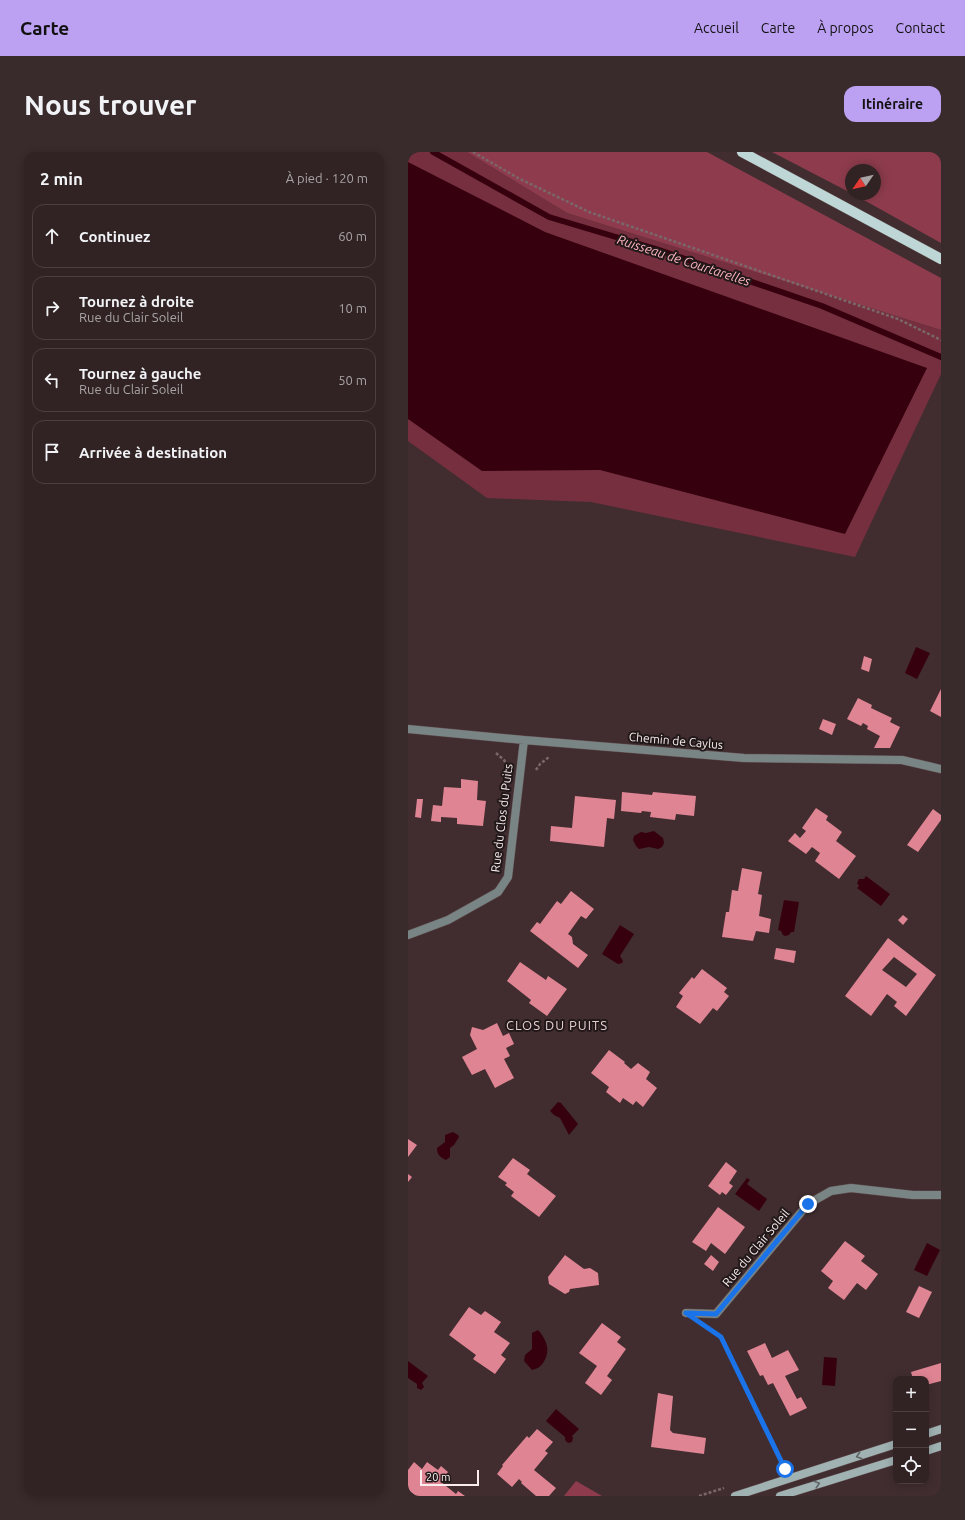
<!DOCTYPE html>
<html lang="fr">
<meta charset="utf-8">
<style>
body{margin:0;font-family:Ubuntu,sans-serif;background:#392a2b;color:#f1f3f6}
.controls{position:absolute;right:12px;bottom:12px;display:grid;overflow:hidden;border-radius:8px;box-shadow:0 2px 10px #0003}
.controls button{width:36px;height:36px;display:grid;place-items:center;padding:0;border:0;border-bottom:1px solid #4c3f41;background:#312223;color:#f1f3f6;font:20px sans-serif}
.compass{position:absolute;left:437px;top:12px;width:36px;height:36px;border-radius:50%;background:#312223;box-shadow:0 2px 10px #0003;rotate:236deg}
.scale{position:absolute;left:12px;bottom:10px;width:59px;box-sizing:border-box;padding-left:4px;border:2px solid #fbedee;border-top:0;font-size:11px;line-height:14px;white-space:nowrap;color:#fbedee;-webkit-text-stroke:3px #211819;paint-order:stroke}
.stop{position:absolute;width:12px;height:12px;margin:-9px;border:3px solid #1a73e8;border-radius:50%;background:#fff}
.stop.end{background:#1a73e8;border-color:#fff;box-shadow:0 1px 4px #0008}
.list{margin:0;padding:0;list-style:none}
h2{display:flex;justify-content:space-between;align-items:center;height:52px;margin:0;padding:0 16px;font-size:17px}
h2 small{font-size:13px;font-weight:400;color:#a8a4a6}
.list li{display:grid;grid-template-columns:26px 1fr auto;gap:12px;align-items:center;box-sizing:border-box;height:64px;margin:0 8px 8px;padding:0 8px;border:1px solid #4c3f41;border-radius:12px}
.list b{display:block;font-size:15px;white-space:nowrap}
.list p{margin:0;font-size:13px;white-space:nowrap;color:#a8a4a6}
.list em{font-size:13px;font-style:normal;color:#a8a4a6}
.icon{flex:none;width:22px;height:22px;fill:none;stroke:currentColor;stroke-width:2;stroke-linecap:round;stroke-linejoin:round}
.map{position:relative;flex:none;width:533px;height:1344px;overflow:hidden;border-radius:12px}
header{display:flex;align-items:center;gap:24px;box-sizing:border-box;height:56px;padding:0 20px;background:#bca0f2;color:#111}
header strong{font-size:19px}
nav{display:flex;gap:22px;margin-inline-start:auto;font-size:14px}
.intro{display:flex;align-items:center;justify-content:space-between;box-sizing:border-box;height:96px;padding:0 24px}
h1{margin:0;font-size:28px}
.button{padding:10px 18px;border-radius:12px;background:#bca0f2;color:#111;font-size:14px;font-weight:700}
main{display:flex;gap:24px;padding:0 24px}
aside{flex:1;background:#312223;border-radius:12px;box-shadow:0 2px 10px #0003}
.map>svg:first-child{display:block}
.green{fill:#762f3e}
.forest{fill:#8e3c4d}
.water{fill:#37000f}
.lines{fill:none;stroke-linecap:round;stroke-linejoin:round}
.stream{stroke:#37000f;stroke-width:6}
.building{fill:#df8493;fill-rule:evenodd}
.minor-casing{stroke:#5f4c4e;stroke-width:9}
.secondary-casing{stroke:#5f4c4e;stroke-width:9}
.primary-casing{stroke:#5f4c4e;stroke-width:11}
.path{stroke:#7a6769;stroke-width:2.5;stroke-dasharray:3 2;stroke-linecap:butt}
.minor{stroke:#798484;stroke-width:8}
.secondary{stroke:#a0b2b2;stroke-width:8}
.primary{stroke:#bed6d5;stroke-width:10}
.oneway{stroke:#606566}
.route{stroke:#1a73e8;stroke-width:5}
.labels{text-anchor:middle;stroke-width:4;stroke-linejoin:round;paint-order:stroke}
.street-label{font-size:12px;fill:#fbedee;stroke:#211819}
.water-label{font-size:13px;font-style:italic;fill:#feb5bf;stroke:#211819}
.neighbourhood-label{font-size:13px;letter-spacing:1px;fill:#e8cdd0;stroke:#211819}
</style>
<header>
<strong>Carte</strong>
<nav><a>Accueil</a><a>Carte</a><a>À propos</a><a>Contact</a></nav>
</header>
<div class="intro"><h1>Nous trouver</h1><a class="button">Itinéraire</a></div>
<main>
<aside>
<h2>2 min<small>À pied · 120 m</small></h2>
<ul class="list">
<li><svg class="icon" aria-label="ahead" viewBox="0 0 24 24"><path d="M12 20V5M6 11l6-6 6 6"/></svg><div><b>Continuez</b></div><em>60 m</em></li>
<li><svg class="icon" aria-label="right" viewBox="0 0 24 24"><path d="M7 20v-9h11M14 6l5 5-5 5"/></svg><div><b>Tournez à droite</b><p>Rue du Clair Soleil</p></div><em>10 m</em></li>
<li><svg class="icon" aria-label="left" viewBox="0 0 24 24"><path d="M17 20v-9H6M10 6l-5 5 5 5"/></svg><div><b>Tournez à gauche</b><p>Rue du Clair Soleil</p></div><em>50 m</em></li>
<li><svg class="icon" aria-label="arrive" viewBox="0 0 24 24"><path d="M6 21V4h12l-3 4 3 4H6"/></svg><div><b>Arrivée à destination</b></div></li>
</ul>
</aside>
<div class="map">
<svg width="533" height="1344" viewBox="0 0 533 1344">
<rect width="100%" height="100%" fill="#412d2f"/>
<path class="green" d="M0,0H59L159,61L533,178V222L447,405L183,350L79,346L0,289Z"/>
<path class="forest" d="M59,0H299L533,126V178L159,61Z
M364,0H533V91L445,42H467V18H443V41Z
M168,1329L194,1344H156Z"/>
<path class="water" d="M0,10L137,80L519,216L437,382L192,318L74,319L0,267Z
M508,495L522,501L509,527L497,521Z
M246,679L255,686L256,691L254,695L250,697L241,695L231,697L228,694L225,688L226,684L233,680L238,681Z
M458,724L482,742L473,754L449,736L451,734L449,731L451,727H456Z
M376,748L391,750L386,780H383L381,783L377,784L375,783L373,779L370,778Z
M212,773L226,782L212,804L215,809L214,811L210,812L194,802Z
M150,950L153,951L170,972L161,983L152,966L146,963L142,959Z
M45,980L50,983L51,985L46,993L42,996V1005L38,1008C32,1005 29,1003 29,996L37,990V983Z
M339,1026L342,1028L339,1032L359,1047L351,1059L327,1042Z
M519,1091L532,1098L519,1124L506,1118Z
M130,1178C139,1188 143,1199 135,1211C132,1215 129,1217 124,1218L116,1209L117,1203L124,1197V1181Z
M416,1205L429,1206L427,1234L414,1233Z
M0,1209L20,1224L14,1231L16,1235L13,1238L9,1236V1232L0,1226Z
M148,1257L171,1277L164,1284L165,1286L164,1290L160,1291L157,1288V1285L138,1269Z"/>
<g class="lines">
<path class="stream" d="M25,0L141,65L248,97L414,154L533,205"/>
</g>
<path class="building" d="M456,504L464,507L461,520L453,517Z
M533,537V565L522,559Z
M450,546L464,553L463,556L484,566L482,570L492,575L482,596H466L472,584L459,577L460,574L455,571L453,574L439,567Z
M415,567L428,572L424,583L411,577Z
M53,627L70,629L69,648L78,649L75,674L49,672V666L33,665V670L23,669L25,653L34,654L36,635L53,636Z
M214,640L244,643L245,640L288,644L286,664L268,662L267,668L242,665L243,660L234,659L233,661L213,659Z
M167,644L208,648L206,667L199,666L196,695L142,689L143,674L164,676Z
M9,647H15L13,666L7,665Z
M408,656L420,664L418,668L434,680L428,689L448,704L431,727L407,709L412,701L404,695L398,702L380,689L387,681L392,686L398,679L394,676Z
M525,657L533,663V668L510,700L499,693Z
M334,716L354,720L350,742L354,743L351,764L363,767L361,781L348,779L345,789L314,785L318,760H321L324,738L330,739Z
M163,739L186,757L178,767L173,764L160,782L164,785L165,792L180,803L170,816L122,779L129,770L132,772L149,749L153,752Z
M495,763L500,767L495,773L490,768Z
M480,786L528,823L498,864L486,854L489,850L479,842L463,864L437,844ZM486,805L509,822L498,835L474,818Z
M368,796L388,799L386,811L366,807Z
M112,810L138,828L140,824L159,837L139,864L121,851L123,848L99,829Z
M294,817L319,836L316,840L321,844L309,859L305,856L292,872L268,855L275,844L271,841L284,825L286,827Z
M89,871L95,884L101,881L106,892L98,896L102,904L96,907L106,926L87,936L77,917L64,923L54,905L69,897L62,883L64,875L75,878Z
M201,898L217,910L216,911L223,917L230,911L242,920L238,927L249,936L235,955L228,949L225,953L215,946L212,951L198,940L201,935L183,921Z
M0,987L9,993L0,1005Z
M105,1006L122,1018L119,1022L148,1044L131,1065L103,1044L106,1040L97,1033L99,1031L90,1025Z
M318,1010L329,1019L321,1031L325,1034L318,1043L314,1040L312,1043L300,1034Z
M0,1022L4,1025L0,1030Z
M310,1055L337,1075L317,1102L303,1091L298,1099L284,1090Z
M437,1089L457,1104L453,1109L470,1122L458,1138L449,1131L436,1148L420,1136L425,1129L413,1119Z
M157,1103L176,1117L182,1116L190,1121L191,1133L162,1137L161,1140L157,1142L141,1132L140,1125Z
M303,1103L311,1110L305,1119L296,1112Z
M511,1134L524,1140L511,1166L498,1160Z
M61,1155L73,1163L77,1159L93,1170L86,1180L102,1191L93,1203L98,1207L87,1222L65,1207L68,1203L41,1183Z
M194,1171L213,1185L209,1190L218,1197L199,1224L204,1228L193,1243L177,1231L189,1214L171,1201Z
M357,1191L364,1206L380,1198L391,1218L377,1224L389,1247L393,1245L399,1256L382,1264L365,1231L360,1233L355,1223L352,1224L339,1199Z
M533,1211V1229L518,1233V1227H505L503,1220Z
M250,1241L265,1244L262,1278L265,1281L298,1286L296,1302L243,1295Z
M129,1277L145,1290L137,1299L140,1301L126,1318L148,1336L141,1344H128L113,1331L114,1330L111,1327L104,1335L89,1322L95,1314L94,1313L119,1284L121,1286Z
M6,1310L14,1317L19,1310L30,1318L33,1314L40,1320L33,1330L48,1342L50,1339L57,1344H8L0,1338V1318Z"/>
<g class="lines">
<g class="minor-casing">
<path id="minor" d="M0,577L116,588L336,606L494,608L533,617
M0,783L40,768L90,740L100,725L116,588
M278,1161L308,1162L400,1052L423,1039L443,1036L505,1043H533"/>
</g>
<g class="secondary-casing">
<path id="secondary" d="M518,1282L533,1277
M518,1299L533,1294
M327,1344L488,1292
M372,1344L488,1308"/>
</g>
<g class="primary-casing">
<path id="primary" d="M334,0L533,107"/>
</g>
<path class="path" d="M65,0L110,26L181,60L490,167L533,188
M88,601L96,608L99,613
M128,618L132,612L141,605
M299,1176L313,1185L376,1313
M291,1344L316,1336"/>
<use href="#minor" class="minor"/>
<use href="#secondary" class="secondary"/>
<use href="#primary" class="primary"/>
</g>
<defs><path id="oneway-chevron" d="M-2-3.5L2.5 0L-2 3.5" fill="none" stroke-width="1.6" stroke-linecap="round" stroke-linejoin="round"/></defs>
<g class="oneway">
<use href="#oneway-chevron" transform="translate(451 1304) rotate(162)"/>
<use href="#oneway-chevron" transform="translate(409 1332) rotate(-17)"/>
</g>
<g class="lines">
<path class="route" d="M377,1317L313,1185L278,1161L308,1162L400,1052"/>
</g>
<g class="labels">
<g class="street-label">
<text transform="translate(268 589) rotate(5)" y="4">Chemin de Caylus</text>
<text transform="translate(94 666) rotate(-83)" y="4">Rue du Clos du Puits</text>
<text transform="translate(348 1096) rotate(-50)" y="4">Rue du Clair Soleil</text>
</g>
<g class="water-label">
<text transform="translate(276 108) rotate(18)" y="5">Ruisseau de Courtarelles</text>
</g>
<g class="neighbourhood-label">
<text x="149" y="878">CLOS DU PUITS</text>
</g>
</g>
</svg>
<div class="controls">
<button>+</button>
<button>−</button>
<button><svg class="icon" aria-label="locate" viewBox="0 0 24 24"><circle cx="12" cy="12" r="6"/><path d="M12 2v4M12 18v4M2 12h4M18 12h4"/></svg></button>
</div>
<svg class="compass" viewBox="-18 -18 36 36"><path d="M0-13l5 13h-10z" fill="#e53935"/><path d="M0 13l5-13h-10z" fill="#a8a4a6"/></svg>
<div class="scale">20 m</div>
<div class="stop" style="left:377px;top:1317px"></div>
<div class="stop end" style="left:400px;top:1052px"></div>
</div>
</main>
